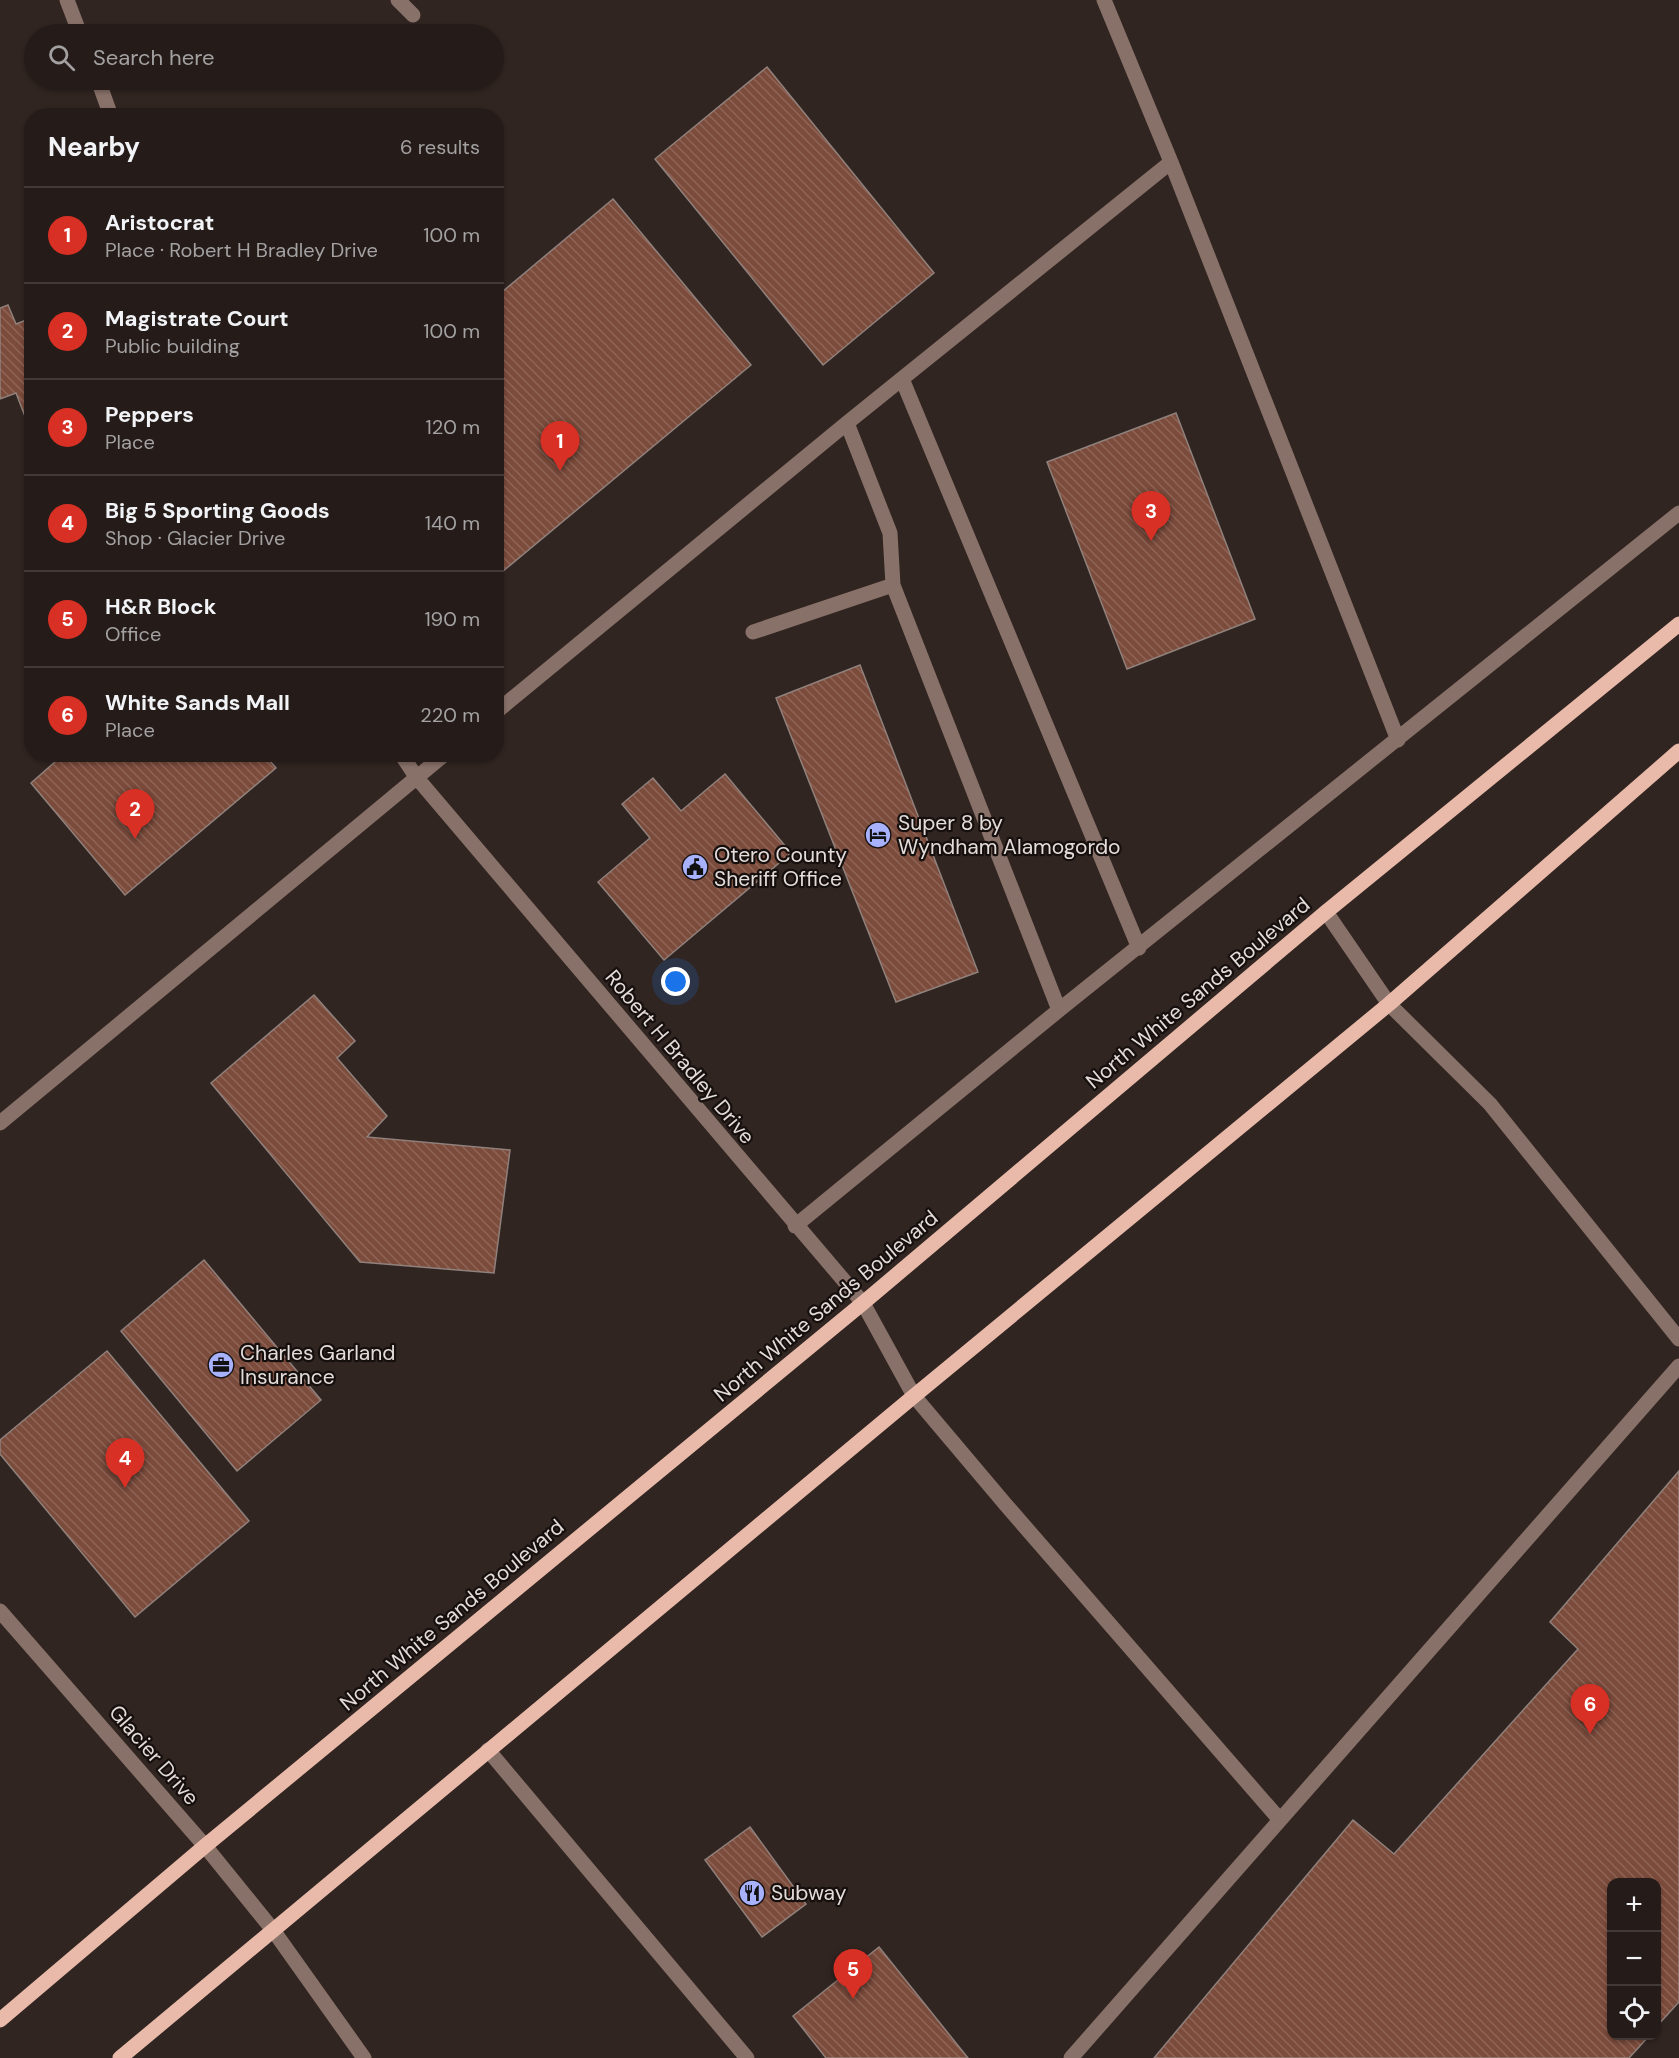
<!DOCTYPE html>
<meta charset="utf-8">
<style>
body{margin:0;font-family:"DM Sans",sans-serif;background:#312926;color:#f1f3f6}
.controls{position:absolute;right:18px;bottom:18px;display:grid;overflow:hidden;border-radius:12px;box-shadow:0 2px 4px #0004}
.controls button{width:54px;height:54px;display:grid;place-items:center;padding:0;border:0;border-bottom:2px solid #423a38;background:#251c19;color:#f1f3f6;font:30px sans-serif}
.you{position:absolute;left:676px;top:982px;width:21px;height:21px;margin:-15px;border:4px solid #fff;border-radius:50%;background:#1a73e8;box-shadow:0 0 0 9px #1a73e833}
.badge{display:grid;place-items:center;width:39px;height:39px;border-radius:50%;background:#d93025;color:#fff;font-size:20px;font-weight:700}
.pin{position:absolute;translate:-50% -50px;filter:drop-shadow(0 2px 3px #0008)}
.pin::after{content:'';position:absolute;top:32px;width:21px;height:18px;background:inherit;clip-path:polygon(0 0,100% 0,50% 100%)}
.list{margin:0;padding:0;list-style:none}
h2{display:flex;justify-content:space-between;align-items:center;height:78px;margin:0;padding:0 24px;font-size:26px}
h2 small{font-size:20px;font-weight:400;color:#a3a1a2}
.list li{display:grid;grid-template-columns:39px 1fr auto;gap:18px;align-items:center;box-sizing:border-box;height:96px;padding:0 24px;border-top:2px solid #423a38}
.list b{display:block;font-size:22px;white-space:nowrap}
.list p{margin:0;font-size:20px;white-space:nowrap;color:#a3a1a2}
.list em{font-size:20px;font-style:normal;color:#a3a1a2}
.icon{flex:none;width:33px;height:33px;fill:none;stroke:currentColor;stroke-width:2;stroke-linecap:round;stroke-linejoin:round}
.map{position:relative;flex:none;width:1679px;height:2058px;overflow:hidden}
.search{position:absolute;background:#251c19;box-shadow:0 2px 4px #0004;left:24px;top:24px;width:480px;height:66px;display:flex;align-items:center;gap:15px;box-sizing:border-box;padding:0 21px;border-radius:33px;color:#a3a1a2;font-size:22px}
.panel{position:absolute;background:#251c19;box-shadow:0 2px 4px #0004;left:24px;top:108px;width:480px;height:654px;border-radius:24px}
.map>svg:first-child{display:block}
.building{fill:url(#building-back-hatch);stroke:#90817c;stroke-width:1.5}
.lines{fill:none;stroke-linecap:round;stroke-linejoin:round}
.minor{stroke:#887169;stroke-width:15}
.major{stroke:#e9baaa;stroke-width:15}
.labels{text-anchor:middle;stroke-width:4.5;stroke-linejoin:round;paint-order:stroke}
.poi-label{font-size:21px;fill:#e4dcd9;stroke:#150f0e;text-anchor:start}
.street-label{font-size:21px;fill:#e4dcd9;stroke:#150f0e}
</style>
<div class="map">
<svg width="1679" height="2058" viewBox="0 0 1679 2058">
<defs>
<pattern id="building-back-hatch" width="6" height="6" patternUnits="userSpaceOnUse" patternTransform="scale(1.5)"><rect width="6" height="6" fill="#7b4b3b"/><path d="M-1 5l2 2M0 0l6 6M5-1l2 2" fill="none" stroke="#8e6457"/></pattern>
</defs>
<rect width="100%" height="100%" fill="#312521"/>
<path class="building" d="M767,67L934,273L823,365L655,159Z
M613,199L751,365L496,577V297Z
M8,305L16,324L29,319L32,327V416L26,419L16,393L0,399V308Z
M1176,413L1255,619L1127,669L1047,462Z
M860,665L978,972L896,1002L776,698Z
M64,754H264L276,768L125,895L31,783Z
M725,774L791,853L664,960L598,882L650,838L622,804L653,778L681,811Z
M314,995L355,1041L337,1058L387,1116L367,1137L510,1150L494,1273L360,1262L211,1083Z
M204,1260L321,1400L237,1471L121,1331Z
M107,1351L249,1521L135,1617L0,1454V1440Z
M1679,1471V2002L1656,2027V1882H1612V2036H1649L1629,2058H1154L1353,1820L1394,1854L1578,1649L1550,1622Z
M750,1827L806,1904L762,1937L705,1860Z
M879,1947L968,2058H826L793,2016Z"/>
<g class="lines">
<path class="minor" d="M67,0L80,34
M398,0L413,15
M1104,0L1171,162L1398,740
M98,80L111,116
M902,379L1139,948
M847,423L890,533L893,585
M753,632L893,585L1059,1010
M496,712L847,423L1171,162
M401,754L417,778L863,1303L914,1396L1006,1505L1280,1820
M1326,912L1389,1004L1490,1104L1679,1339
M0,1123L445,754
M795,1226L1059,1010L1679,513
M0,1611L205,1846L273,1930L364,2058
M488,1750L747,2058
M1071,2058L1679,1366"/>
<path class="major" d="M0,2020L205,1846L863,1303L1326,912L1679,624
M120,2058L914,1396L1389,1004L1679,751"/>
</g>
<defs>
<g id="hotel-disc" transform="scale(1.35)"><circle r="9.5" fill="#a7b1fc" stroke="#150f0e"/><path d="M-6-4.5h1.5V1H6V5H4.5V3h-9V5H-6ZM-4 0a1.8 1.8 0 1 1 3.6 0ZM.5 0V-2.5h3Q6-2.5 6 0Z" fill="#111"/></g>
<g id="civic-disc" transform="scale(1.35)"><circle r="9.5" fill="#a7b1fc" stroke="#150f0e"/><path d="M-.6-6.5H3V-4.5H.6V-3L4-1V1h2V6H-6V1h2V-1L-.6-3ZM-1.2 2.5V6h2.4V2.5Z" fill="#111"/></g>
<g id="office-disc" transform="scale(1.35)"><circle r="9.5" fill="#a7b1fc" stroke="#150f0e"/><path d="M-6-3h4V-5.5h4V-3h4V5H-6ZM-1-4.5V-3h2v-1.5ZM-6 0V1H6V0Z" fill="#111"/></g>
<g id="restaurant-disc" transform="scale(1.35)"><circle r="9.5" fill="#a7b1fc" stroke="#150f0e"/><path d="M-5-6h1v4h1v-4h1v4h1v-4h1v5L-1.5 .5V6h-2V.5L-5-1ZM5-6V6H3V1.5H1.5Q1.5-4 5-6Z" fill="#111"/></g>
</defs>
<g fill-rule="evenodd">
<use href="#hotel-disc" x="878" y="835"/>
<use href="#civic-disc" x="695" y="867"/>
<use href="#office-disc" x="221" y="1365"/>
<use href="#restaurant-disc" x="752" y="1893"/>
</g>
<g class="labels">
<g class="poi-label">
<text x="898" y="830">Super 8 by<tspan x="898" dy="24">Wyndham Alamogordo</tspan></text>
<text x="714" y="862">Otero County<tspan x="714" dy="24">Sheriff Office</tspan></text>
<text x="240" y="1360">Charles Garland<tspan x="240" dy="24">Insurance</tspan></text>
<text x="771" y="1900">Subway</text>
</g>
<g class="street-label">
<text transform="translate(1198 993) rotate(-40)" y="7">North White Sands Boulevard</text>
<text transform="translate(680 1057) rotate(50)" y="7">Robert H Bradley Drive</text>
<text transform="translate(826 1306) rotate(-40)" y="7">North White Sands Boulevard</text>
<text transform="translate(452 1615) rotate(-40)" y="7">North White Sands Boulevard</text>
<text transform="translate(154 1755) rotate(49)" y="7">Glacier Drive</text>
</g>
</g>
</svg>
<div class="controls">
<button>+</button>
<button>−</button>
<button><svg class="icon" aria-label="locate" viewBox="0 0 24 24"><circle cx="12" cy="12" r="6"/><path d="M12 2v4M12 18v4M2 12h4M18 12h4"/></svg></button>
</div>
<div class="you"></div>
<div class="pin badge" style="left:560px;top:471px">1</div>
<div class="pin badge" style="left:135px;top:839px">2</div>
<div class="pin badge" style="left:1151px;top:541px">3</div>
<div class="pin badge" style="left:125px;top:1488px">4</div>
<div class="pin badge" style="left:853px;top:1999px">5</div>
<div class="pin badge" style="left:1590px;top:1734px">6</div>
<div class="search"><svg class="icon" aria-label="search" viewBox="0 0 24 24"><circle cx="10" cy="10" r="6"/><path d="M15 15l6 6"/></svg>Search here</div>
<section class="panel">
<h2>Nearby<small>6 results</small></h2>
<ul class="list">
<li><span class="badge">1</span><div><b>Aristocrat</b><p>Place · Robert H Bradley Drive</p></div><em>100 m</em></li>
<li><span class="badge">2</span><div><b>Magistrate Court</b><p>Public building</p></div><em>100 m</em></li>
<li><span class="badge">3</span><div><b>Peppers</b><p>Place</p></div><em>120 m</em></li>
<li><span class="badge">4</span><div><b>Big 5 Sporting Goods</b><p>Shop · Glacier Drive</p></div><em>140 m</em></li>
<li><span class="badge">5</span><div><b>H&amp;R Block</b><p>Office</p></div><em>190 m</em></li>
<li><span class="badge">6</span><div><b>White Sands Mall</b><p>Place</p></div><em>220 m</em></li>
</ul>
</section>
</div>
